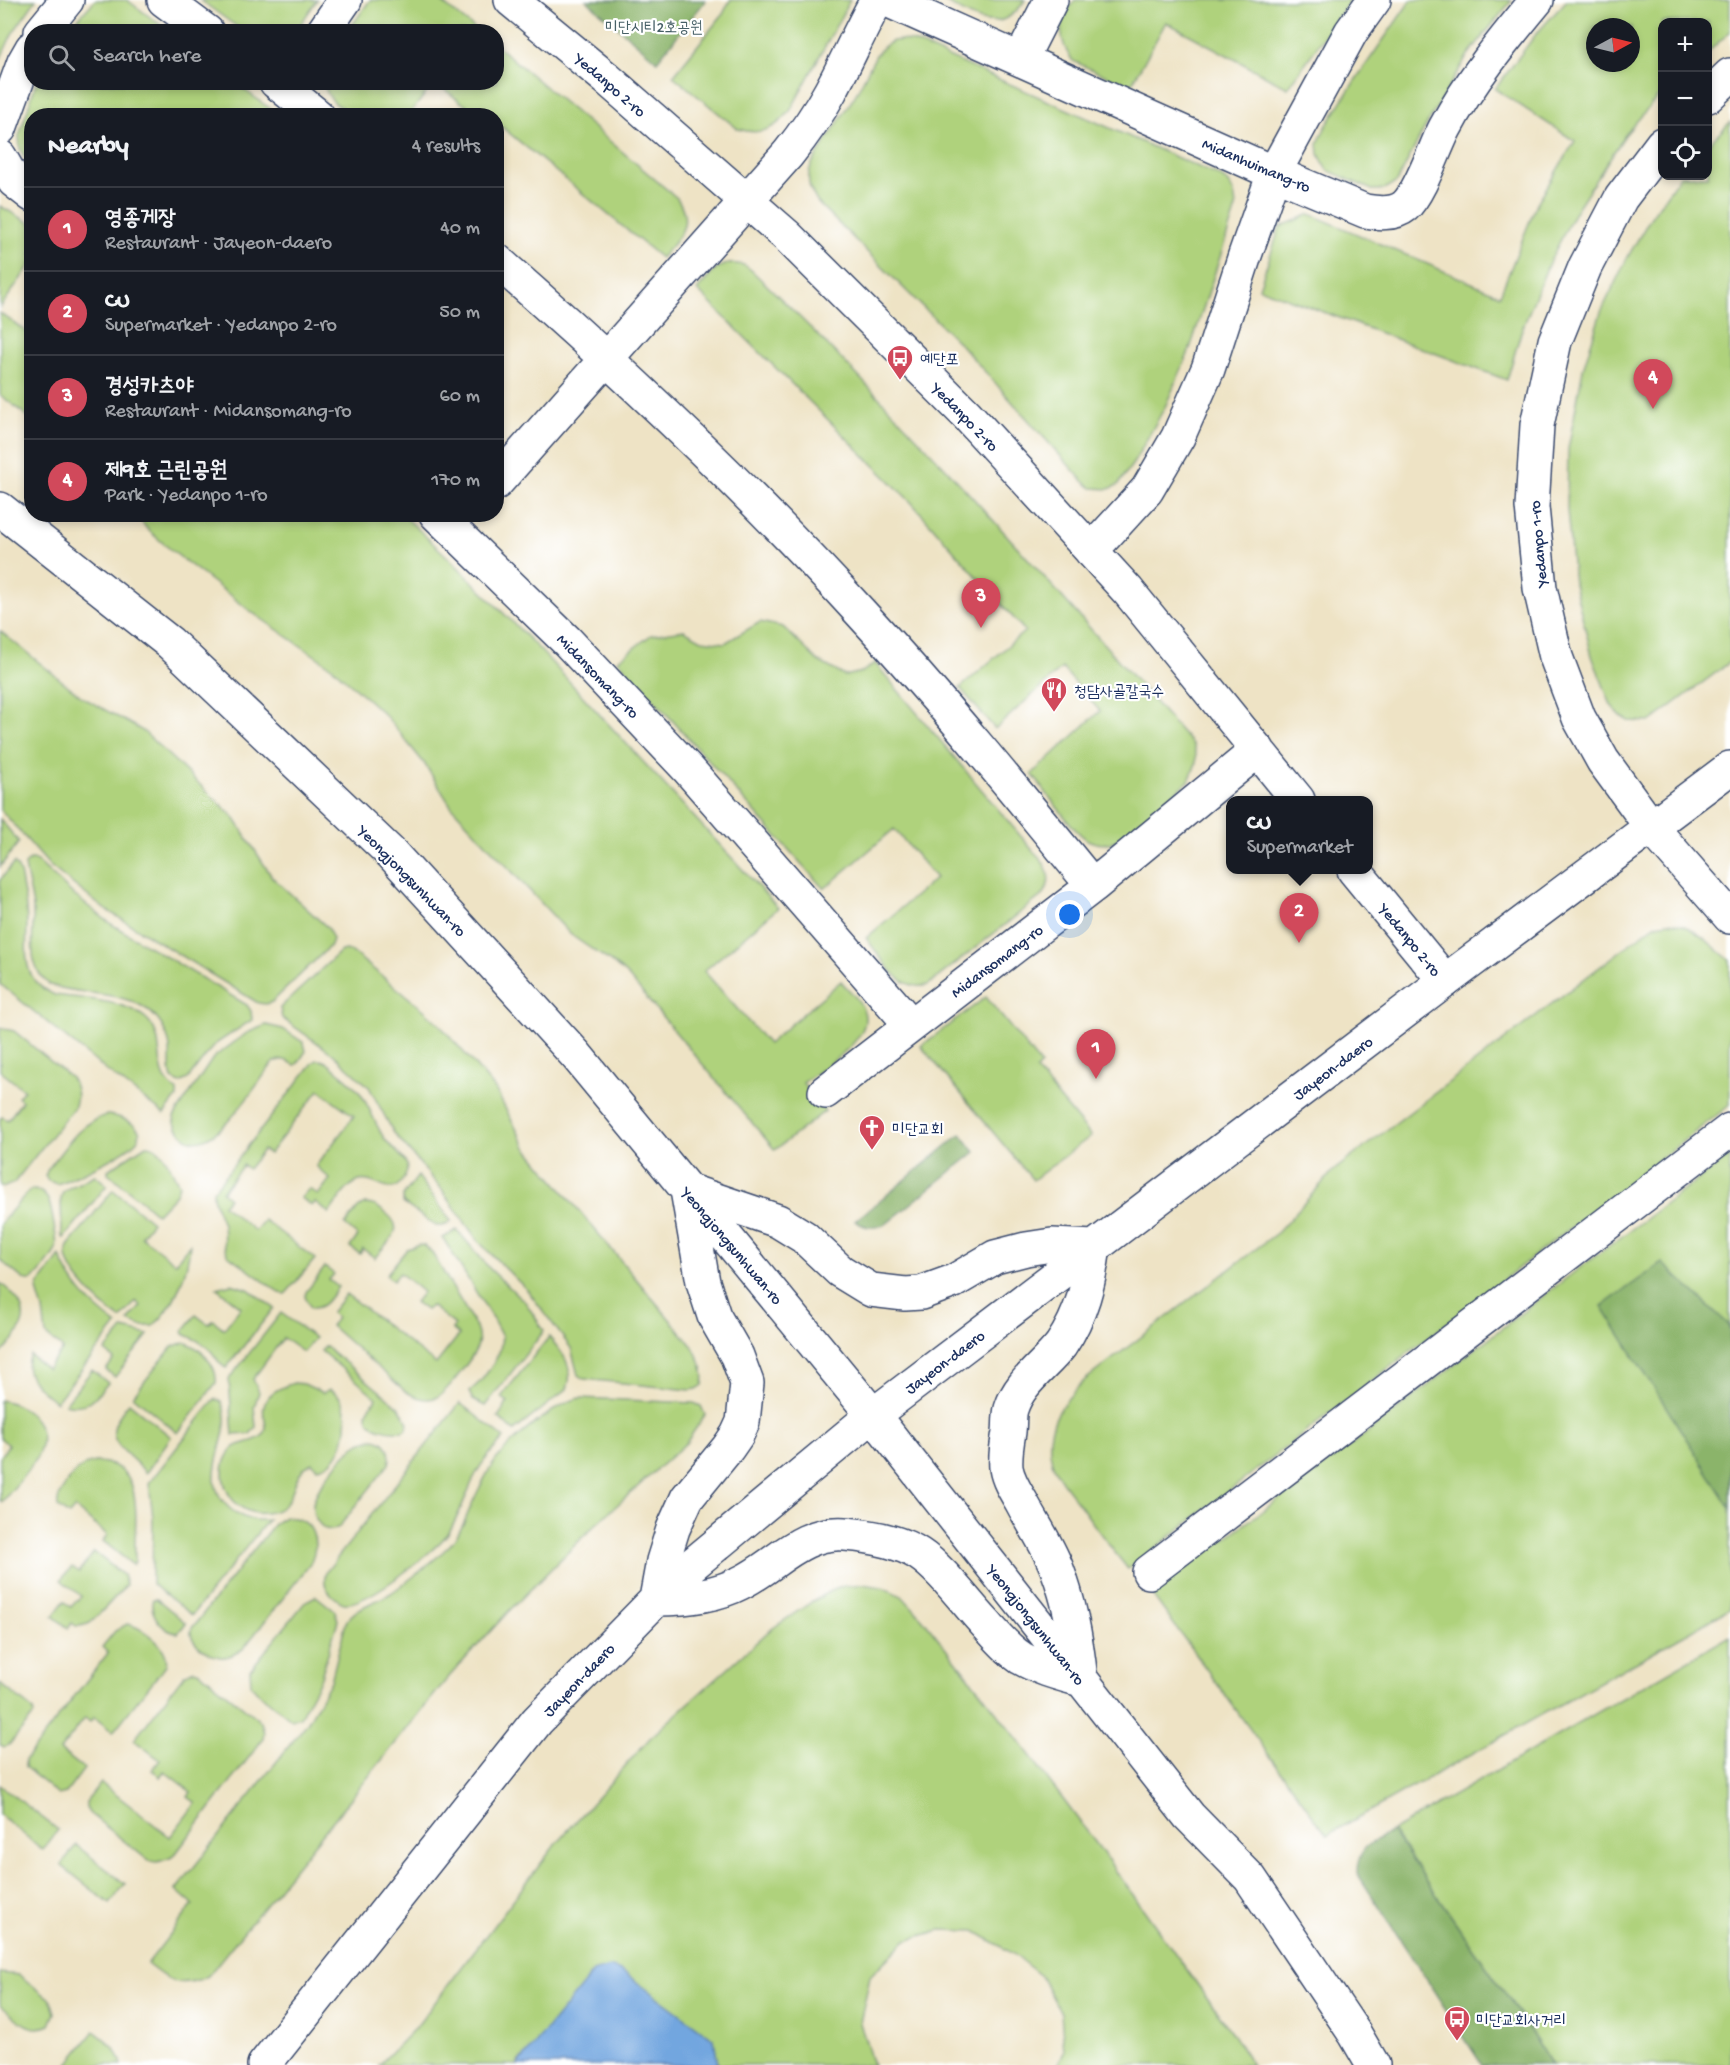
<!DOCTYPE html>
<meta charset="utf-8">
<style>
body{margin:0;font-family:"Gochi Hand","Poor Story",sans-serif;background:#20242c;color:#f1f3f6}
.controls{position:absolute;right:18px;top:18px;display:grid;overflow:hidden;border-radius:12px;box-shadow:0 3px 9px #0003}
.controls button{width:54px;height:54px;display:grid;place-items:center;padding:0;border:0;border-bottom:2px solid #363941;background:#171b24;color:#f1f3f6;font:30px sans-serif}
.compass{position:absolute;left:1586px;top:18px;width:54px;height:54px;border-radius:50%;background:#171b24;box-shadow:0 3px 9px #0003;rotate:83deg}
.you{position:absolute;left:1070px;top:915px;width:21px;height:21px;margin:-15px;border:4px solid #fff;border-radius:50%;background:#1a73e8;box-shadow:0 0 0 9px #1a73e833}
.badge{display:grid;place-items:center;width:39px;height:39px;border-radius:50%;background:#d1495b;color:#fff;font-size:20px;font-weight:700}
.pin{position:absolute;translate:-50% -50px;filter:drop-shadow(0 2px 3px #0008)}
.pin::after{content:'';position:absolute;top:32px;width:21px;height:18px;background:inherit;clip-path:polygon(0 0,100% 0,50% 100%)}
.popup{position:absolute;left:1226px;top:796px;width:147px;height:78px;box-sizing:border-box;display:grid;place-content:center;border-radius:12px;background:#171b24;filter:drop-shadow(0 2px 4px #0005);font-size:20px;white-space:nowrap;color:#9ea1a6}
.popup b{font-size:22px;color:#f1f3f6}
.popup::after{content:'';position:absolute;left:50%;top:100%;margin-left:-12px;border:12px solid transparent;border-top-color:#171b24}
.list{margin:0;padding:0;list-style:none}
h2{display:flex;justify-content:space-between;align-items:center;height:78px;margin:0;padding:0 24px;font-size:26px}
h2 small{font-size:20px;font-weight:400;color:#9ea1a6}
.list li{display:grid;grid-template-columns:39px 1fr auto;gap:18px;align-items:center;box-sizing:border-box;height:84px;padding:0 24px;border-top:2px solid #363941}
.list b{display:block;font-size:22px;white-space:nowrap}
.list p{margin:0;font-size:20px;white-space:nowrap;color:#9ea1a6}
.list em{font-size:20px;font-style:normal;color:#9ea1a6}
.icon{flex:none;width:33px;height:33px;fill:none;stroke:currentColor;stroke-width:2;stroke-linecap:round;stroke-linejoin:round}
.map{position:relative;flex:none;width:1730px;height:2065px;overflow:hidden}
.search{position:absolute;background:#171b24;box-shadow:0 3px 9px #0003;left:24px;top:24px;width:480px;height:66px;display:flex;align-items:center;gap:15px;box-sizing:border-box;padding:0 21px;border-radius:24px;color:#9ea1a6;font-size:22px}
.panel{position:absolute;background:#171b24;box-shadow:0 3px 9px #0003;left:24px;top:108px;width:480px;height:414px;border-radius:24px}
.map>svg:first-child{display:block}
.green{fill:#afd27b;stroke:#65806c;stroke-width:1.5;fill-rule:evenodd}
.forest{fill:#8bb46b;stroke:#537264;stroke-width:1.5}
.water{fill:#72a6df;stroke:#466a9e;stroke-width:1.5}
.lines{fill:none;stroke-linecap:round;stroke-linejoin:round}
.minor-casing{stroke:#3b4a6d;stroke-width:36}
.major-casing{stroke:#3b4a6d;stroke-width:36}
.minor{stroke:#fff;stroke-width:33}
.major{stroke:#fff;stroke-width:33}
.labels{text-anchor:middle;stroke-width:4.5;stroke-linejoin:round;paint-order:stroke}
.park-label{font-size:16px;fill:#476067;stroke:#fff}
.street-label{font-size:16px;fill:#1b2f5e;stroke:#fff}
.poi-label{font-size:16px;fill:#1b2f5e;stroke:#fff;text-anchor:start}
</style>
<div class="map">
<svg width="1730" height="2065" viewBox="0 0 1730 2065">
<rect width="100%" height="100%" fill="#fff"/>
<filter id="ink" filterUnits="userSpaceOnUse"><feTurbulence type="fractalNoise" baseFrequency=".0167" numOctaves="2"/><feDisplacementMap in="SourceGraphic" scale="12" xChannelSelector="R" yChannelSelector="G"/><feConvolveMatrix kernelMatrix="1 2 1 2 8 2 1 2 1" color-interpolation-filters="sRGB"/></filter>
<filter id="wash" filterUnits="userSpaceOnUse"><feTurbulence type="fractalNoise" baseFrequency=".008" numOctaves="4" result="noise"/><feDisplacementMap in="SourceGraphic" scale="24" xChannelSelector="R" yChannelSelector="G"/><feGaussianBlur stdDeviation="1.35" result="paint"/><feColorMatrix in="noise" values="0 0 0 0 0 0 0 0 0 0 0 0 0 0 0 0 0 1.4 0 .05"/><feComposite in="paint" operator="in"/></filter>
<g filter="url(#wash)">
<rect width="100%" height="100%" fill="#eee3c5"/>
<path class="green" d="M0,0H36L12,34L0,60Z
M95,0H127L169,31H67Z
M200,0H317L296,31H243Z
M370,0H439L478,31H348Z
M730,0H850L790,111C776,129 761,136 738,129L673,76L723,14Z
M941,0H1025C1000,39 972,16 941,0Z
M1075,0H1350L1288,88L1166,22L1130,87L1073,61C1064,50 1058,31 1063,17C1066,11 1071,5 1075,0Z
M1411,0H1512L1468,55L1424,129L1397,182L1383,190H1372L1327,170L1319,154L1318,143L1325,128L1354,82Z
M1567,0H1730V32L1708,52V22H1662V92L1625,135L1576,210L1548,265L1521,332L1507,380L1259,288L1280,227L1310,214L1500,295L1537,203L1575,141L1495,89L1536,34ZM1595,27H1631V63H1595Z
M902,40L914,42L1219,176C1232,183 1235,193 1236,208L1189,352L1165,407L1134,462L1118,485L1109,489L1092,488L1083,481L962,346L818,203C809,189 806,181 811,165L856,94L876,55L883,47L893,41Z
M497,46L677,198C695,225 678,238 661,258L497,123L496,116L487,115L484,113L481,115H472L474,112L436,83L496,82Z
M36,83H235L279,115L32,116L31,169L20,149L19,136Z
M324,83V82L434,83L408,116C378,116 332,121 324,83Z
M1730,122V662L1650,722L1629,721L1620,716L1611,705L1592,656L1574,584L1567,510L1568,449L1583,369L1601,312L1627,258L1651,217L1680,176H1708V145Z
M0,206L32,224L31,264L0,308Z
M730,263L744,265L750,269C907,418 1049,582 1193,745L1196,755V763L1189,781L1117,840C1109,844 1099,845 1090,841C1075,835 1044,789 1032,774L1100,711L1062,668L995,729L960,688L1025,631L911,502L697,290L717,268Z
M0,313L31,335V419L0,395Z
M402,514L453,562L541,651L778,908L704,971L768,1044L841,981C847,989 858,997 862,1007C879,1037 822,1068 803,1083L825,1111L775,1150L628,976C611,959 589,949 570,934L451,806L424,763L385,715L333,668L253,613L171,550L148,530L136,515Z
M760,622L783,627L818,661L845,676L862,672L875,663L1045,865C1050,876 1050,884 1044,894L928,985C899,993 882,958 866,938L936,878L894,829L824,889L618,660L651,635L684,630L702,640L725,643Z
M0,631L82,697L143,731L233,816L272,877L328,928L333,939L331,945L272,1002L266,1004L258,1003L103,908L50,866L0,809Z
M0,819L19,842L0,867Z
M32,859L37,861L75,896L111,924L247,1005L251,1011L252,1020L214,1045L188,1079L180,1083L172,1079C168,1067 172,1054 169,1042C152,985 94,1000 50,985C24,966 35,934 33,907C31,893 27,879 25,865L27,862Z
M14,863C20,869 21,876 22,884C25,898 27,913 27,927C26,957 22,981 55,995C82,999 134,1000 151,1024C166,1044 152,1078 177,1090V1097L164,1114L107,1071L0,984V880Z
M1668,922C1693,923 1711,946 1730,960V1105L1128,1569C1111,1548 1095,1527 1080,1505C1070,1492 1057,1478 1052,1462C1043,1427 1062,1402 1085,1380L1278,1232L1333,1171L1648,930L1657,924Z
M346,950L352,952L424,1010L439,1024L481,1072L495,1089L526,1147L693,1347C699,1360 706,1370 703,1385L697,1389L690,1390L584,1379L578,1375L571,1348L528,1291L478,1241L442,1190L394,1133L369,1087L333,1054L282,1018L280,1008L284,1004L341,951Z
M986,997L1041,1065L1036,1070L1091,1136L1033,1180L921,1046Z
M266,1025L283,1029L304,1043L306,1051L298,1063L295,1065C286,1060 282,1057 273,1063C258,1081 213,1159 185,1137C179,1132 174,1125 174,1117L213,1058L247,1033Z
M0,1028L14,1031L71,1078C77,1088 78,1095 75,1106L14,1183L5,1187L0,1186V1119L2,1117L8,1120L22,1101L18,1097L24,1090L0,1071Z
M317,1060C325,1059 331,1066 337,1071C345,1078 354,1084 360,1093C370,1107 375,1124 384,1138C390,1147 401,1154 406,1163C408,1167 407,1172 405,1176C390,1204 376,1174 357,1182C345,1187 337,1203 329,1213L315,1202L312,1206L301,1198L309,1189L318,1195L330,1179L316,1166L354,1116L319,1090L269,1154L263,1150L248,1169L243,1165L222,1192L229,1198L223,1205L255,1231L264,1220L315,1259L288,1291L285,1294L280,1293L228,1255C221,1244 225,1236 223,1225C220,1213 212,1203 213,1191L313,1063Z
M108,1115C118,1116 126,1119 134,1125C138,1129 141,1131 139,1137C134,1151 73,1178 57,1184L48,1181L45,1176L48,1169C65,1148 80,1121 108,1115Z
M146,1145C162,1143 173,1173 179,1185L176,1194L157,1214L108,1173V1170Z
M1730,1156V1609L1327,1835L1151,1593L1337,1456L1578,1269Z
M95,1175L107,1185L64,1238L62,1237L61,1198L63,1192L69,1188Z
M418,1176L451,1221L443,1226H436L403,1203V1196Z
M31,1190C51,1189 51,1211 54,1225C55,1232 58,1242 56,1249C54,1255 38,1276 33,1279C29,1281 27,1280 23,1279L0,1260V1224L26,1194Z
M113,1190L152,1222L141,1236L175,1263L190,1244C188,1271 175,1308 153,1326H141L128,1321L141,1306L136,1301L121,1319C104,1308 59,1269 68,1246Z
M365,1204C373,1204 376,1206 383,1211C409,1229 389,1239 375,1258L363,1249L360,1254L350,1247L358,1236L345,1225L358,1208Z
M457,1230L490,1269L526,1303L544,1331L485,1406L473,1400L469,1392L481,1381L494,1363L500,1350L502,1337L492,1318L443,1238Z
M419,1245L425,1246L432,1253L475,1325C477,1331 480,1337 478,1344C476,1354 447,1392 437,1397C426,1402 415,1397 405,1391L331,1326L337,1318L331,1313L346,1294L436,1364L459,1335L452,1329L455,1325L431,1306L426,1310L415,1302L423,1292L400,1273L393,1281L386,1275L407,1249Z
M60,1256C72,1286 91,1306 117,1325L56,1402C43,1391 19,1376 30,1355L47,1369L63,1349L46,1335L43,1310L37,1290L39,1284Z
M325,1267L334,1274L329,1280L338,1287C330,1297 325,1309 311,1308L305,1297L306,1292Z
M0,1283C35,1309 27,1327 0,1355Z
M231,1284L248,1289L274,1308L226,1368C219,1365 216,1356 210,1350C203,1342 194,1339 184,1334L183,1331L196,1315L208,1324L213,1320L224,1329L241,1307L217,1288Z
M281,1313L315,1338L303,1352L283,1338L253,1379L259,1392L254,1407L256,1427L250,1434L233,1435L229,1379Z
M123,1329L148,1335L115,1377L106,1370L114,1359L105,1351Z
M549,1337C563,1353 575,1367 567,1389L514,1431L498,1417L508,1402L501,1397Z
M184,1342C200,1347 218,1365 216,1383L178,1433L133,1396L172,1347Z
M325,1346L399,1407L408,1423L407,1428L403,1431C392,1432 367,1430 367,1414C367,1409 374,1402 377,1398L321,1351Z
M92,1370L108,1383C94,1399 87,1410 65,1404Z
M294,1383L304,1384L323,1393L329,1389C358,1400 348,1466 317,1468L312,1463C286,1475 301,1509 266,1513C259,1514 251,1513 244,1509C223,1498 214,1464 235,1447C243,1442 258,1442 264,1434C268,1428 265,1422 264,1416C260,1396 278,1388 294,1383Z
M580,1398L694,1403L701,1406L705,1415L686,1443L594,1526L507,1613L447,1679L208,1976C180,1989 170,1982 147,1964L193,1905L176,1890L307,1723L331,1681L346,1622C356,1606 375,1603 391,1593C410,1580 431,1563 448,1547C463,1532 468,1510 478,1491C483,1481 489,1469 496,1460C510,1441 558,1402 580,1398Z
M215,1399L221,1401C239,1436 190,1478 233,1511C243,1519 255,1521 268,1520L192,1615L152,1584L153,1518L149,1483Z
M0,1400C28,1405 52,1427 37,1457C28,1473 13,1488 2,1502L0,1500V1456L9,1445L0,1438Z
M129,1403L171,1437L146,1473C121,1445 97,1440 129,1403Z
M460,1403L504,1438C495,1448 485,1458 478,1470C467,1490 461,1513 449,1532C437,1550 365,1607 344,1603C340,1602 337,1599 333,1596C325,1588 323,1583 326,1572Z
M373,1439C387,1440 392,1451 389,1464L339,1527L333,1530L325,1529C317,1523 312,1515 313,1504C316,1487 342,1457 355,1446C360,1442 367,1441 373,1439Z
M96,1462C149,1463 133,1525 135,1561L133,1565L103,1541L107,1535L75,1508L69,1515L58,1507C55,1495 72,1474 82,1467C86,1464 91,1463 96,1462Z
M285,1517C313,1517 321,1540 310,1564L243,1649C236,1653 229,1658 220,1657C208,1655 186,1641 192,1628L274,1524Z
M94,1552L123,1575L126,1585C124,1588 93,1621 90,1623C86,1625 80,1626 76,1626L72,1623L68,1628L53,1616L64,1601L71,1607L81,1596L61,1580L72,1567L79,1572Z
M862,1584L882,1587L902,1596L923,1619L1020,1742L1098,1846L1223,2020L1253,2065H1058L1064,2051L1061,2013L1041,1976L1012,1953L975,1931L941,1930L906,1940L870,1976L860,2023L873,2065H718L714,2039L623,1972L609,1967L519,2062L518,2065H379L417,2026L555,1845L650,1738L770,1630L813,1601L839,1587Z
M316,1596L335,1611L338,1620L320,1680L300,1717L292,1720L256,1691L251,1685L250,1670L306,1601Z
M153,1599H157L186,1623L178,1633C164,1633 148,1613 153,1599Z
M127,1624C141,1626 171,1648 166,1665L113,1732L94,1717L90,1722L85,1718L60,1750L84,1769L66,1793L58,1795L25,1767V1760L108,1653L102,1647L115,1631Z
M1730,1636V2065H1552L1513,2005L1392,1831Z
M194,1670L200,1672L261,1722L264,1733L263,1739L173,1857L158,1862L149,1861L89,1813L86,1808V1802L101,1783L170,1837L196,1803L188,1797L191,1792L164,1771L160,1777L152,1770L160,1760L134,1740L184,1675Z
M0,1683L33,1710L34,1715L9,1745L5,1747L0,1745Z
M0,1785L58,1830L43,1850L0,1815Z
M76,1845L125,1884L110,1904L61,1865Z
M0,1973L19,1975L51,2000L55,2013L50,2025C29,2035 17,2018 0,2005Z
M94,2031C107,2041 118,2048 122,2065H67Z"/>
<path class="forest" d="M586,0H706L657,61Z
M961,1134L975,1152L886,1224C873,1229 866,1228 855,1221Z
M1662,1263L1728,1324L1730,1332V1508L1602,1306Z
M1392,1831L1513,2005L1552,2065H1482L1357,1873C1357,1847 1371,1843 1392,1831Z"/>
<path class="water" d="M609,1967L623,1972L714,2039L718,2065H518L593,1972Z"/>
</g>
<g filter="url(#ink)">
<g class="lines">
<g class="minor-casing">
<path id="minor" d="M164,0L207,32
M511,0L606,78L787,236L966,414L1128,591L1298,800
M887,0L1274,173L1365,211C1377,213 1394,215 1405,206C1420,193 1435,147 1445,128C1470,81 1503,41 1537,0
M41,32L67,0
M323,32L345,0
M1021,59L1051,0
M276,82L318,116
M1708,96L1730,75
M0,128L24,62L32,48
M1662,144L1621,198L1585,267L1555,341L1537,425L1532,507L1540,588L1556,657L1579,718L1603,761L1652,828L1730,917
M0,157L14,181L32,195
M496,260C624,372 747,488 861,613C942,701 1017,793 1093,886
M496,483L788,154C804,134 818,114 830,92C847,61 860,30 877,0
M436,514L567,641L688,769L911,1025
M1091,551L1147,490L1178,437L1208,369L1245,255L1274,173L1351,32L1374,0
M1354,870L1445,981
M825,1092L1093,886L1258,750
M1149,1572L1730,1130"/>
</g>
<g class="major-casing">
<path id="major" d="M0,509L170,643L393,855L576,1055L873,1415L1189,1816L1250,1878L1355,2034L1373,2065
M687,1190L778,1221L804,1237L840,1271L871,1290L905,1294L921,1293L954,1281L995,1257L1026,1249L1052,1245L1094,1247C1089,1283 1082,1314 1061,1345C1045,1366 1019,1382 1011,1409C1009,1416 1010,1424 1009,1432C1007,1443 1005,1456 1006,1468C1008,1480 1015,1491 1021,1501C1033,1524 1048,1545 1057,1569C1071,1605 1077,1642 1081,1680C1060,1674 1040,1669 1021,1658C1007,1649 996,1635 985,1623C966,1603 942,1569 919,1554C899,1541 869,1536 845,1534C800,1531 776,1566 740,1583C715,1596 684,1599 656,1599L663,1561L673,1529L687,1498L728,1448L737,1435L743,1422L747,1383L737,1356L714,1316L703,1282Z
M264,2065L537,1721L681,1574L873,1415L1445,981L1730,768"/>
</g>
<use href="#minor" class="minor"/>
<use href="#major" class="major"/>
</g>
</g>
<defs>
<g id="bus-pin" transform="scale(1.35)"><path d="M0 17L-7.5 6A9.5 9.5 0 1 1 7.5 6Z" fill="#d1495b" stroke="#fff"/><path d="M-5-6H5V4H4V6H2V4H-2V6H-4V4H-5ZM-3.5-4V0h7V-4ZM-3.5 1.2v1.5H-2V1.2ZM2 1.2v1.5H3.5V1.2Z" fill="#fff"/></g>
<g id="restaurant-pin" transform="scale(1.35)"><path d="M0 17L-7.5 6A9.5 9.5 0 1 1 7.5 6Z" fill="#d1495b" stroke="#fff"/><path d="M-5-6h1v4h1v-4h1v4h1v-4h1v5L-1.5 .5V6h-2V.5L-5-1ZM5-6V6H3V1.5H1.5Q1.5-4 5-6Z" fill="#fff"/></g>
<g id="church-pin" transform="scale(1.35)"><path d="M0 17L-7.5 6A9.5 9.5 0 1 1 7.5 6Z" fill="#d1495b" stroke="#fff"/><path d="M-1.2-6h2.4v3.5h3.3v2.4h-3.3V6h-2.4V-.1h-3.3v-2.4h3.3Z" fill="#fff"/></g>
</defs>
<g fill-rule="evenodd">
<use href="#bus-pin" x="900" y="358"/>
<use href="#restaurant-pin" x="1054" y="690"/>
<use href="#church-pin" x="872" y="1128"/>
<use href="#bus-pin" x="1457" y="2019"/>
</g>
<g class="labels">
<g class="park-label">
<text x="654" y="32">미단시티2호공원</text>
</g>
<g class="street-label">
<text transform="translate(611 84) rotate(41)" y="6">Yedanpo 2-ro</text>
<text transform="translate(1257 164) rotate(23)" y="6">Midanhuimang-ro</text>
<text transform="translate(966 416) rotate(46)" y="6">Yedanpo 2-ro</text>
<text transform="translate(1537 544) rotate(-95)" y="6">Yedanpo 1-ro</text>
<text transform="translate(599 675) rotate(46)" y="6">Midansomang-ro</text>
<text transform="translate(413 880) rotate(46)" y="6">Yeongjongsunhwan-ro</text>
<text transform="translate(1411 939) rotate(51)" y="6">Yedanpo 2-ro</text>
<text transform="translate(996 960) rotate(-37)" y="6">Midansomang-ro</text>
<text transform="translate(1332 1067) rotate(-37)" y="6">Jayeon-daero</text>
<text transform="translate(733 1245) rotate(50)" y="6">Yeongjongsunhwan-ro</text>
<text transform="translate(944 1361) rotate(-37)" y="6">Jayeon-daero</text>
<text transform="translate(1037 1624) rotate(52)" y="6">Yeongjongsunhwan-ro</text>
<text transform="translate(578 1679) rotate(-46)" y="6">Jayeon-daero</text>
</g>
<g class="poi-label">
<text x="920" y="364">예단포</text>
<text x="1074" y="696">청담사골칼국수</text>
<text x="892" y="1134">미단교회</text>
<text x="1476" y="2025">미단교회사거리</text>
</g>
</g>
</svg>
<div class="controls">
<button>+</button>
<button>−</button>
<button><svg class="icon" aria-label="locate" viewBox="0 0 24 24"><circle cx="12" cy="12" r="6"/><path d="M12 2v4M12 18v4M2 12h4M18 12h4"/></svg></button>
</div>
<svg class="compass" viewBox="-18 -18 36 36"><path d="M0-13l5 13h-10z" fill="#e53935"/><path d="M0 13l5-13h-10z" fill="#9ea1a6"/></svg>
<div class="you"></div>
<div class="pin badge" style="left:1096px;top:1079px">1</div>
<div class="pin badge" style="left:1299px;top:943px">2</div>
<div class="popup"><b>CU</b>Supermarket</div>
<div class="pin badge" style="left:981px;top:628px">3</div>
<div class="pin badge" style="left:1653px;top:409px">4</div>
<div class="search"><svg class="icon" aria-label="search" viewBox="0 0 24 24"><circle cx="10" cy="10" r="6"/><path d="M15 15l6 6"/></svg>Search here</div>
<section class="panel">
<h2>Nearby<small>4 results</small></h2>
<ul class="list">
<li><span class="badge">1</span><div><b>영종게장</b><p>Restaurant · Jayeon-daero</p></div><em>40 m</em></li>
<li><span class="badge">2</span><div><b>CU</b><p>Supermarket · Yedanpo 2-ro</p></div><em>50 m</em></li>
<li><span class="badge">3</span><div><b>경성카츠야</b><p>Restaurant · Midansomang-ro</p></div><em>60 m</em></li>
<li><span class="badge">4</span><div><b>제9호 근린공원</b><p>Park · Yedanpo 1-ro</p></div><em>170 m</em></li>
</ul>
</section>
</div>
